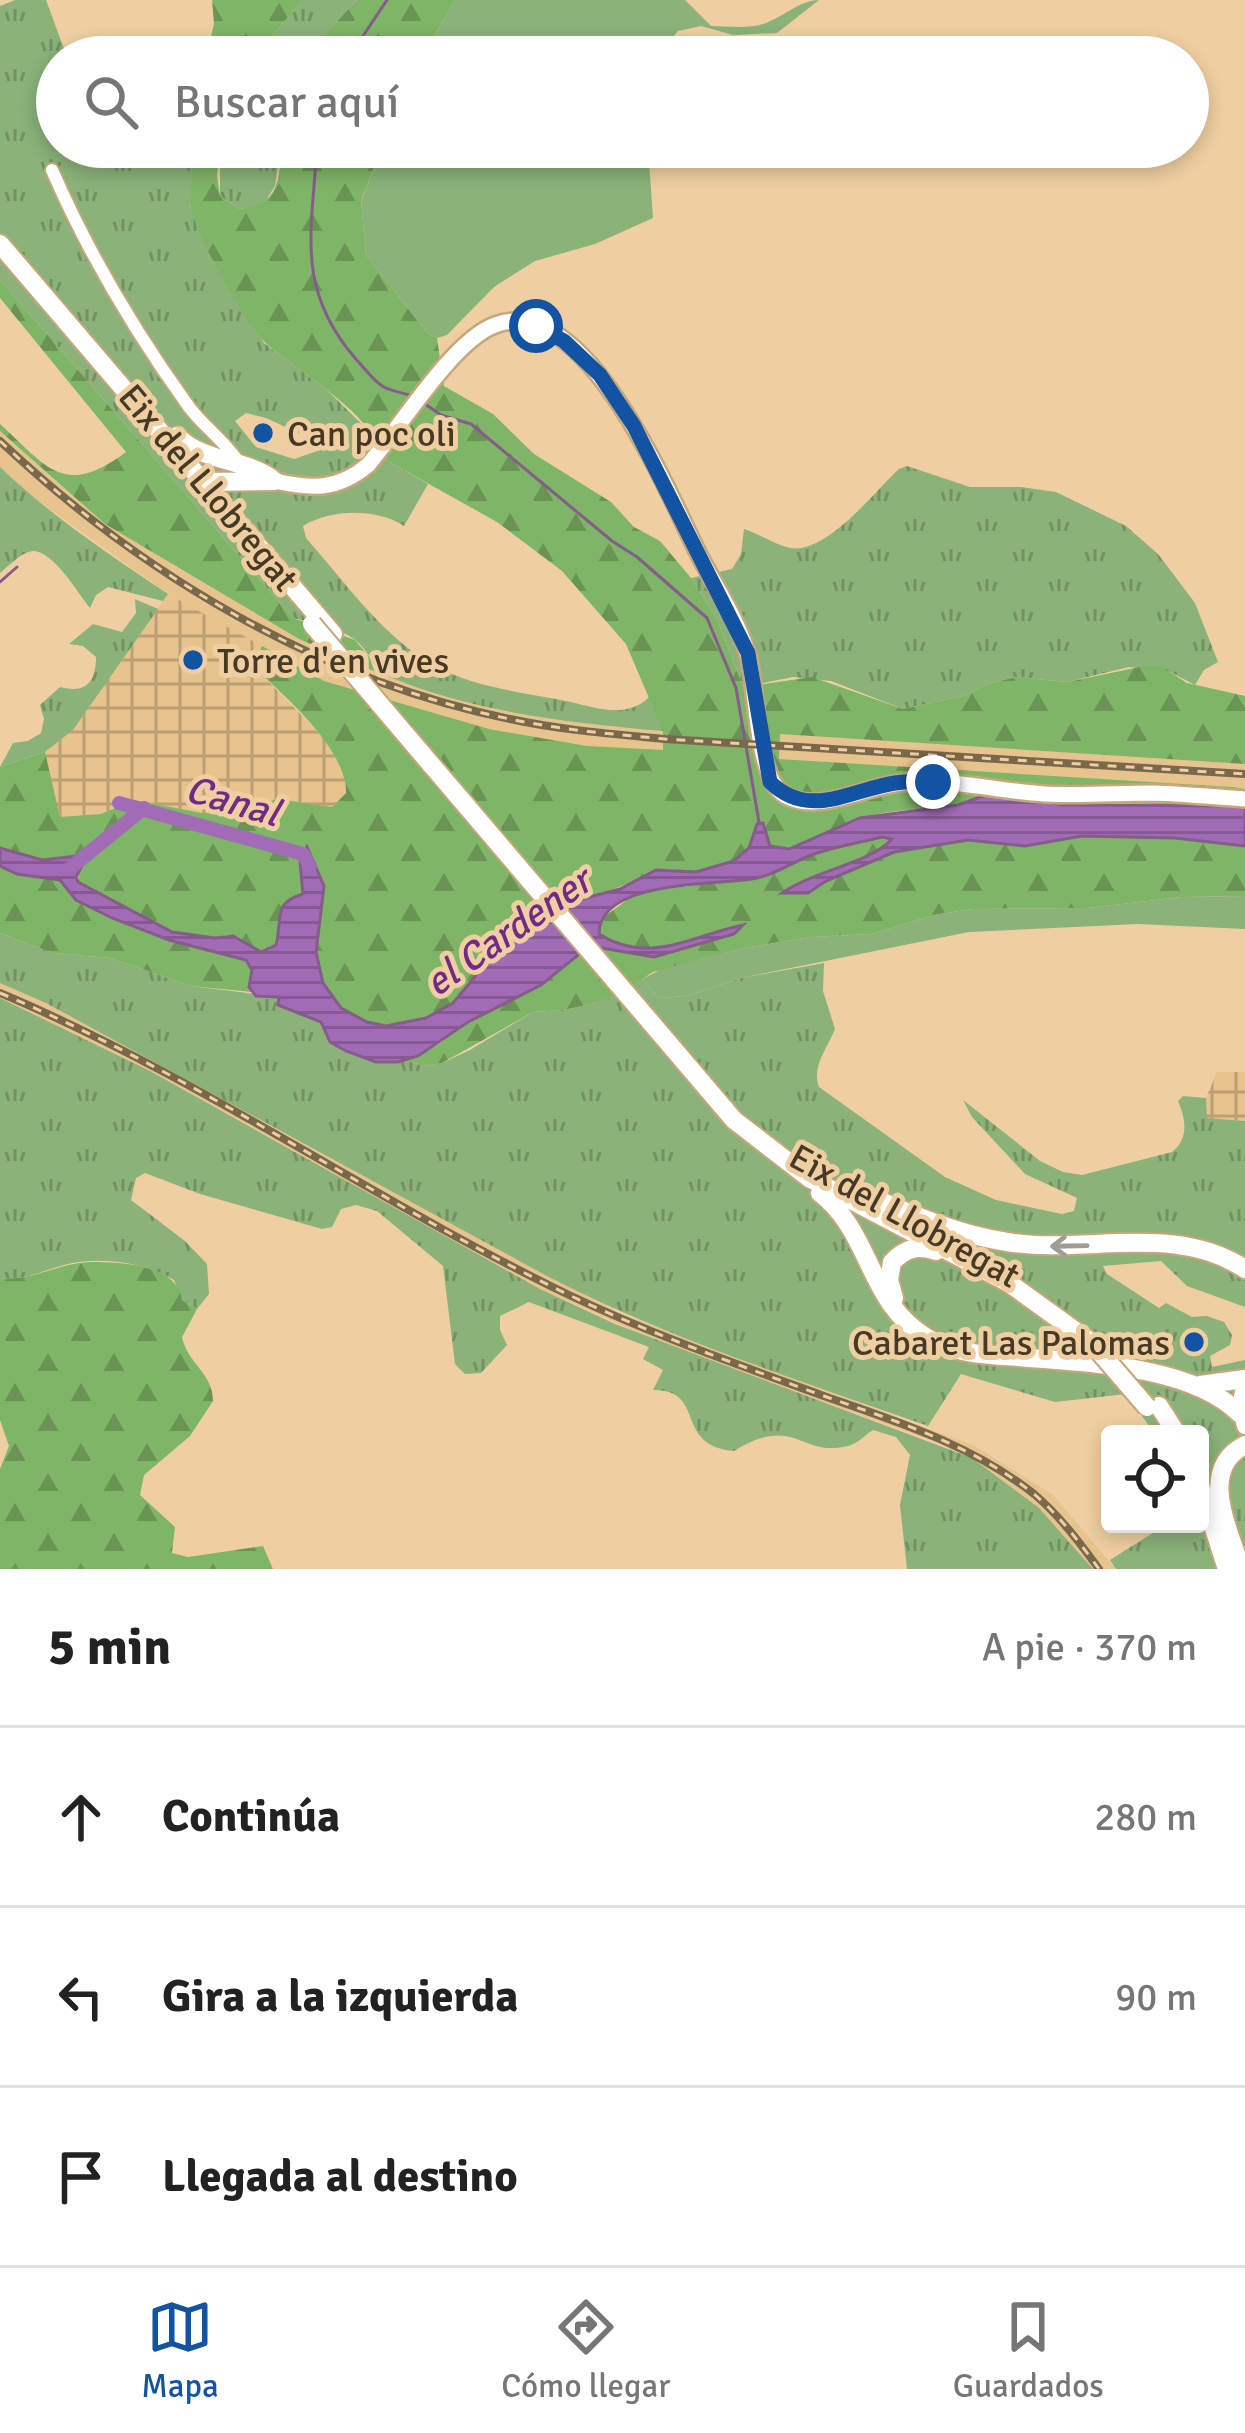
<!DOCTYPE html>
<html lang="es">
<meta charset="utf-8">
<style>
body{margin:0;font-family:Signika,sans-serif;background:#f2f2f2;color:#222}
.controls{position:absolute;right:36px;bottom:36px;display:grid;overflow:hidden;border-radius:12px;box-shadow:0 6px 18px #0003}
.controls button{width:108px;height:108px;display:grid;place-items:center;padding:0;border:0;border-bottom:3px solid #e0e0e0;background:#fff;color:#222;font:60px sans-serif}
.stop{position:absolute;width:36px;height:36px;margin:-27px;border:9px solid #1253a3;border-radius:50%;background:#fff}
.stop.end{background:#1253a3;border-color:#fff;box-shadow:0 3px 12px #0008}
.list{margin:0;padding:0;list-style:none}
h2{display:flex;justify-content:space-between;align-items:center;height:156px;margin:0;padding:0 48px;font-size:51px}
h2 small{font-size:39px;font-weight:400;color:#767676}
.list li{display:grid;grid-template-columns:78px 1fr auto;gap:36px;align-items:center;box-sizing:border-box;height:180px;padding:0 48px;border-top:3px solid #e0e0e0}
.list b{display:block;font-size:45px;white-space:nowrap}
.list em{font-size:39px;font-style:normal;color:#767676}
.icon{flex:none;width:66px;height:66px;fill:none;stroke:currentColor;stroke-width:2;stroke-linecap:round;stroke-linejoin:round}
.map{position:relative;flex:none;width:1245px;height:1569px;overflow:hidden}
.search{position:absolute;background:#fff;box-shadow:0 6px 18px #0003;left:36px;right:36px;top:36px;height:132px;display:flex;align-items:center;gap:30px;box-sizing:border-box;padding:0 42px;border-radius:66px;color:#767676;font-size:45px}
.sheet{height:696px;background:#fff}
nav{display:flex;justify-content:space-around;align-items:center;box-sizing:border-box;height:168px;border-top:3px solid #e0e0e0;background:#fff;font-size:33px;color:#767676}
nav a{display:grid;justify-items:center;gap:6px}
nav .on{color:#1253a3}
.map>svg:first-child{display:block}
.built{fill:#e7c38e}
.industrial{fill:url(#industrial-grid)}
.grass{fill:url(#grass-tufts);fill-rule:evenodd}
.forest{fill:url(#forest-firs)}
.garden{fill:#8ab279}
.water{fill:url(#water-rules);stroke:#865c8b;stroke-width:3}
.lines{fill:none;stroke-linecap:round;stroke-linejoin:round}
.stream{stroke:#865c8b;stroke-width:3}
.canal{stroke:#a26bb6;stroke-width:14}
.minor-casing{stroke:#c6a77b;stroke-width:16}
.tertiary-casing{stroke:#c6a77b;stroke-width:20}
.secondary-casing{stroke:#c6a77b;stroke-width:21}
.trunk-casing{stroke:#c6a77b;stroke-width:22}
.minor{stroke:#fff;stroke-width:12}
.tertiary{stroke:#fff;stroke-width:15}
.secondary{stroke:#fff;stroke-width:16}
.trunk{stroke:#fff;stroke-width:18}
.rail-casing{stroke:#7a684d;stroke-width:8}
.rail{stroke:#efcfa1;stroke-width:3;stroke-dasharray:9;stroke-linecap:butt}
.trunk-bridge-casing{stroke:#c6a77b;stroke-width:22;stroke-linecap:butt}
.trunk-bridge{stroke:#fff;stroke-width:18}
.oneway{stroke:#a29c93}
.route{stroke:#1253a3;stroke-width:15}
.poi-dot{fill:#1253a3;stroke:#efcfa1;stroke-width:4.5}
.labels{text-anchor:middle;stroke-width:10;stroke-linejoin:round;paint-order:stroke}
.poi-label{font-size:36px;fill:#463a27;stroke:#efcfa1;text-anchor:start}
.street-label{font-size:36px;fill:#463a27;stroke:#efcfa1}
.water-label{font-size:39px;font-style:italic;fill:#6f2b86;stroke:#efcfa1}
</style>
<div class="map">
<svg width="1245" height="1569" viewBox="0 0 1245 1569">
<defs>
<pattern id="industrial-grid" width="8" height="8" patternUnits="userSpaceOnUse" patternTransform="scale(3)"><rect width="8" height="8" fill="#e7c38e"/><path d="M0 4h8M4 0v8" fill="none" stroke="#bd9f74"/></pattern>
<pattern id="grass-tufts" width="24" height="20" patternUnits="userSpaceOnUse" patternTransform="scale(3)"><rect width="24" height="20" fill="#8ab279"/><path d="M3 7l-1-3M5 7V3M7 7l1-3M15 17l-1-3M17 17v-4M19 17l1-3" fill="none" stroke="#739263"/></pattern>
<pattern id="forest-firs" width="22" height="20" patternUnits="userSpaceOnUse" patternTransform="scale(3)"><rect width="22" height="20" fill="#7eb566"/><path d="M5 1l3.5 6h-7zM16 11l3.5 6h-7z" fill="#699454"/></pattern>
<pattern id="water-rules" width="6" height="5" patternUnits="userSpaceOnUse" patternTransform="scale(3)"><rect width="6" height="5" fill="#a26bb6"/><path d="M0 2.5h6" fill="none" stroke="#865994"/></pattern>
</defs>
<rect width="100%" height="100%" fill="#efcfa1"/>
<path class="built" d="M0,431L105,524L299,639L373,672L496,710L664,731L663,751L587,746L489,729L324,681L168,594L26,492L0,467Z
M780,734L1245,764V789L778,759Z
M0,983L46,1003L620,1313L975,1446L1053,1495L1116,1569H1093L1039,1508L972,1458L928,1439L689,1355L540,1289L150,1071L0,998Z"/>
<path class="industrial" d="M168,594L262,646L255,663L259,672L326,740L344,772L346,793L332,807L279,799L223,813H201L134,800L101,814L60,818L45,752L73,730Z
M1217,1072H1245V1121L1206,1118V1098Z"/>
<path class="grass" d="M15,0H46L67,57H57V147H197L190,206L264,343L327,390L378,440L386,460L428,484L404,526C376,508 331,509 303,526L306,538C345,582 384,639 437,667C476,688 528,693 571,702C596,708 628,719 649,697L664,731C572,723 478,713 392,678C375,671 369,650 354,639C337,627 312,623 293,618L0,280V6ZM246,413L266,418L329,447L294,459L256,447L235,421Z
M302,0H357L303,57H255Z
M220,147H281L275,186L263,205L239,209L220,196Z
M907,466L970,487H1021L1056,492L1126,526L1158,554L1195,603L1218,662L1204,670L1195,685L1170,672L1129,667L1067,682L1016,677L987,684L967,695L903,709L831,681L793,677L743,687L717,619L691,578L732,569L741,554L744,529C760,534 775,545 790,548C827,554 874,492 899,469Z
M0,467C51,516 110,555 168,594L163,601L108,587L96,595L90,608C77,592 55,553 34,551C22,551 9,566 0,573Z
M135,599L158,609L73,730L45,752L0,767L13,743L28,741L41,733L44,719L40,705L60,687C86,694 96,682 96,657L83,646L69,644L93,624L122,632L136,613Z
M0,933L53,953L110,958L191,986L280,997L279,1005L321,1022L346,1051L376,1062L407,1060L423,1066L442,1063L470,1050L533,1012L564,1010L595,1003L642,979L658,998L687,996L741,978L824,963L823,991L835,1029C828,1047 811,1067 819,1087L945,1177L996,1200L1062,1214L1074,1211L1077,1198L1025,1174L972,1117L963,1100L1040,1161L1063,1172L1082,1175L1172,1152C1189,1139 1186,1119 1178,1101L1183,1096L1206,1098L1207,1118L1245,1121V1307L1187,1286L1161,1261L1103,1266L1107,1274L1159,1308L1166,1303L1192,1317L1207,1316L1224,1322L1232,1335L1230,1345L1210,1356L1212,1367L1245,1360V1569H1116L1110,1560L1167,1524H1200V1434H1155L1126,1394L1055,1402L961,1374L928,1426C799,1380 669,1339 547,1276L46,1003L0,983Z
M0,998L150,1071L540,1289L615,1324L972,1458L1039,1508L1093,1569H907L900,1505L910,1455L896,1437L873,1430C865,1435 857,1444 848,1446C800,1458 796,1413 734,1451C673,1446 707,1389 653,1390L663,1370L643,1359L649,1347L529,1302L500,1316V1330L507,1345L481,1373L465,1374L455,1364L443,1266L377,1211L356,1205L341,1209L332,1227L322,1229L200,1194L145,1173L136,1178L131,1200L185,1241L207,1264L209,1294L197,1309L182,1300L174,1280C143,1262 99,1256 64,1265C41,1271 24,1281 0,1278Z"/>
<path class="forest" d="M212,0H302L255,57H206L214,24Z
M357,0H455L422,57H303Z
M197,147H220L217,176L220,196L239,209C279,204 279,183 281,147H382L361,201L366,255L428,334L437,338L444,386L493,414L534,454L611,502L634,527L660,541L691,578L717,619L743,687L812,677L903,709L967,695L987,684L1016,677L1067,682L1149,665L1162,667L1187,683L1245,696V764L780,734L779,759L1232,787L1245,789V806L968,800L958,805C927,809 891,809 861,818C832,826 800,859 770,846L767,832L758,824L749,848L734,861L696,872L666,869L540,917L499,948L453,1003L426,1018L386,1026L367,1022L341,1008L323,983L316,952L324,886L307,848L300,862L304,894C272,903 283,918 276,945L260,952L227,935L208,939L172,932L78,882L79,872L66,856L42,860L0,848V767L45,752L60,817L101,814L134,800L202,813H223L279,799L332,807L346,793C347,751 289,700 259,672L254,663L262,646L324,681L489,729L587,746L663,750V731L626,644L562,571L497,522L386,460C367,409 309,380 269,346C248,329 191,228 190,202C190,184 195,165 197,147Z
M0,280L293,618L355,640L385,676L299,639L105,524L0,431V424C48,468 64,498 126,452L0,298Z
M1082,836L1175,838L1245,846V896L1182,897L1087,908L972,909L934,915L871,934L810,937L744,948L653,972L624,991L595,1003L564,1010L533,1012L442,1063L423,1066L407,1060L437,1045L468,1022L550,979L583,951L602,948L654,957L734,934L741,925C692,937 648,965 599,933L605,916L638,892L752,879L814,854L882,837L893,838C869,866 814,867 783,893H808L826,881L894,852L968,840L1025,846Z
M0,866L17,874L60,880L76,900L112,918L169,940L246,960L251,964L252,992L191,986L110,958L53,953L0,933Z
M90,1262C119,1262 178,1264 182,1300L197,1309L182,1337C187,1363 213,1373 213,1401L190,1436L144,1475L140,1495L175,1527L172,1553L188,1557L263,1546L273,1569H0V1469L9,1446L0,1420V1278C31,1282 58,1263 90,1262Z"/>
<path class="garden" d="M455,0H685L711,26C727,26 747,29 763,24C782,18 800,0 819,0L777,33L733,35L701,26L678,31L657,57H422Z
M382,147H648L653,218L595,244L535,261L494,287L447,335L437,338L428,334L366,255L361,202Z
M1245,896V929L1138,924L969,932L741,978L687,996L658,998L642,979L662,969L744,948L810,937L871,934L934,915L972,909L1087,908L1182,897Z"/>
<path class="water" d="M1009,794L1062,805L1245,806V846L1175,838L1082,836L1025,846L968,840L894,852L826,881L808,893H782C813,871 871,863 892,839L882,837C858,843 832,847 809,856C791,863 776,874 757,878C720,886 599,878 599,934C649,966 693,935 743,925L734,934L654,957L602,948L583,951L541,985L468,1022L418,1056L398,1062H376L346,1051L330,1042L321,1022L278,1005L279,997L256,996L249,987L252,970L246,960L169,940L112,918L76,900L60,880L17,874L0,866V848L42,860L77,856L84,862L76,877L78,882L172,932L215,938L233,936L261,952L276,945C283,918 272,903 303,894L300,862L307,847L324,886L316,952L323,983L341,1008L367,1022L386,1026L426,1018L453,1003L499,948L540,917L574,901L620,889L656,870L696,872L734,861L749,848L757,824L763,823L770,846L789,849L860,818L958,805L986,795Z"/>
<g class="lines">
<path class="stream" d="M349,57L387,0
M317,147C312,231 295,288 355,358C382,388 376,387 414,396
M422,402L441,415L471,424L612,541L637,557L707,618L736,688L759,822
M0,582L17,567"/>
<path class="canal" d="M119,803L303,854L310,866
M69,869L144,808"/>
<g class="minor-casing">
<path id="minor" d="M52,170C89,255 135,332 189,407C204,427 225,441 239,463"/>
</g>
<g class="tertiary-casing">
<path id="tertiary" d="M275,481C311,489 337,491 368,465C398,430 453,340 495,325C586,291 668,493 698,553C715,586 740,623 749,659C757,692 756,781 786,796C820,814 865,786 901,783C949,778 997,791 1045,794C1082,796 1118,793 1154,793C1184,794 1215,797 1245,799"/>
</g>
<g class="secondary-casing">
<path id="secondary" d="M1245,1385L1240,1404L1245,1426"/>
</g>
<g class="trunk-casing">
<path id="trunk" d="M0,244L333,634
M177,436C203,462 241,458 271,478
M200,482L275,481
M400,728L734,1120L809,1178L1009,1283L1092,1343
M857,1191C906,1212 954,1234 1007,1242C1086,1255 1174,1222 1245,1269
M820,1193C873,1234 867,1304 929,1339C956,1354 989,1355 1019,1357C1086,1363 1191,1365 1240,1414
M894,1298L889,1280L892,1262C906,1248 917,1245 936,1251
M1200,1385L1245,1379
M1159,1406L1177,1434
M1200,1485L1227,1569
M1241,1569C1229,1529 1197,1469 1245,1445"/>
</g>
<use href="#minor" class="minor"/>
<use href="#tertiary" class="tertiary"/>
<use href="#secondary" class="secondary"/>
<use href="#trunk" class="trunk"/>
<g class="rail-casing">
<path id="rail" d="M0,441C141,574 318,680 510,719C561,730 613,734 665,739L1245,774
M0,993C198,1076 376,1202 569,1295C651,1334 736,1364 821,1395C895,1421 971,1444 1034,1494C1059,1515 1080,1543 1099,1569"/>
</g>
<use href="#rail" class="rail"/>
<g class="trunk-bridge-casing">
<path id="trunk-bridge" d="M312,624L400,728
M1092,1343L1147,1407"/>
</g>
<use href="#trunk-bridge" class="trunk-bridge"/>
</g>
<defs><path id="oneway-shaft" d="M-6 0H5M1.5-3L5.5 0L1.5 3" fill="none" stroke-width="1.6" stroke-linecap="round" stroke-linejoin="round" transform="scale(3)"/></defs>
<use class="oneway" href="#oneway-shaft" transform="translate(1069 1246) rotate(179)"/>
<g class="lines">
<path class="route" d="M536,326L564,341L600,375L634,426L748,653L770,782C809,820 850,790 895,783C908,781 921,782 933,782"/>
</g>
<g class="poi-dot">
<circle cx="263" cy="433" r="12"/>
<circle cx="193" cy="660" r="12"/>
<circle cx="1194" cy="1342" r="12"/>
</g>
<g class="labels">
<g class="poi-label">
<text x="287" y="446">Can poc oli</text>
<text x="217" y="673">Torre d'en vives</text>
<text x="1170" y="1355" text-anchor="end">Cabaret Las Palomas</text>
</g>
<g class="street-label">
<text transform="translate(209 487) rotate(50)" y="13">Eix del Llobregat</text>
<text transform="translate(905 1215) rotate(29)" y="13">Eix del Llobregat</text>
</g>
<g class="water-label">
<text transform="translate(233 800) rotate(16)" y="14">Canal</text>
<text transform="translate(507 931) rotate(-35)" y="14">el Cardener</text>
</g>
</g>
</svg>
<div class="controls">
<button><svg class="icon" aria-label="locate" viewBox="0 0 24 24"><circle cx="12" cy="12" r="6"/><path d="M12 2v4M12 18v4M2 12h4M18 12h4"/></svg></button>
</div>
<div class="stop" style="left:536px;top:326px"></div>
<div class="stop end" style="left:933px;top:782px"></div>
<div class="search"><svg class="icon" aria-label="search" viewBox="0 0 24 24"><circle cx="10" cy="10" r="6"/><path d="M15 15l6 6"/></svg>Buscar aquí</div>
</div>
<section class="sheet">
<h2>5 min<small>A pie · 370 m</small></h2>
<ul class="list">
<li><svg class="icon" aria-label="ahead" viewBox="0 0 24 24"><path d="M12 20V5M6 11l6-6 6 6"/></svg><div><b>Continúa</b></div><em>280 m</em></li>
<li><svg class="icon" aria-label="left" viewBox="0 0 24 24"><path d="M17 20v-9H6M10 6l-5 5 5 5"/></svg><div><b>Gira a la izquierda</b></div><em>90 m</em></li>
<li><svg class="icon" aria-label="arrive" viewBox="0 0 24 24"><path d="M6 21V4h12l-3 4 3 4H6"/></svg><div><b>Llegada al destino</b></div></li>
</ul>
</section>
<nav>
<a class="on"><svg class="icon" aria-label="map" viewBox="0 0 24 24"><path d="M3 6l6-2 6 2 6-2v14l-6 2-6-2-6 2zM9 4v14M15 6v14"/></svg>Mapa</a>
<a><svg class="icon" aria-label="directions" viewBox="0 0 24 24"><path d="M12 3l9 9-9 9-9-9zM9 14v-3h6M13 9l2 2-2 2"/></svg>Cómo llegar</a>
<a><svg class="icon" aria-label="saved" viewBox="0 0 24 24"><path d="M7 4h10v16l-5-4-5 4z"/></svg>Guardados</a>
</nav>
